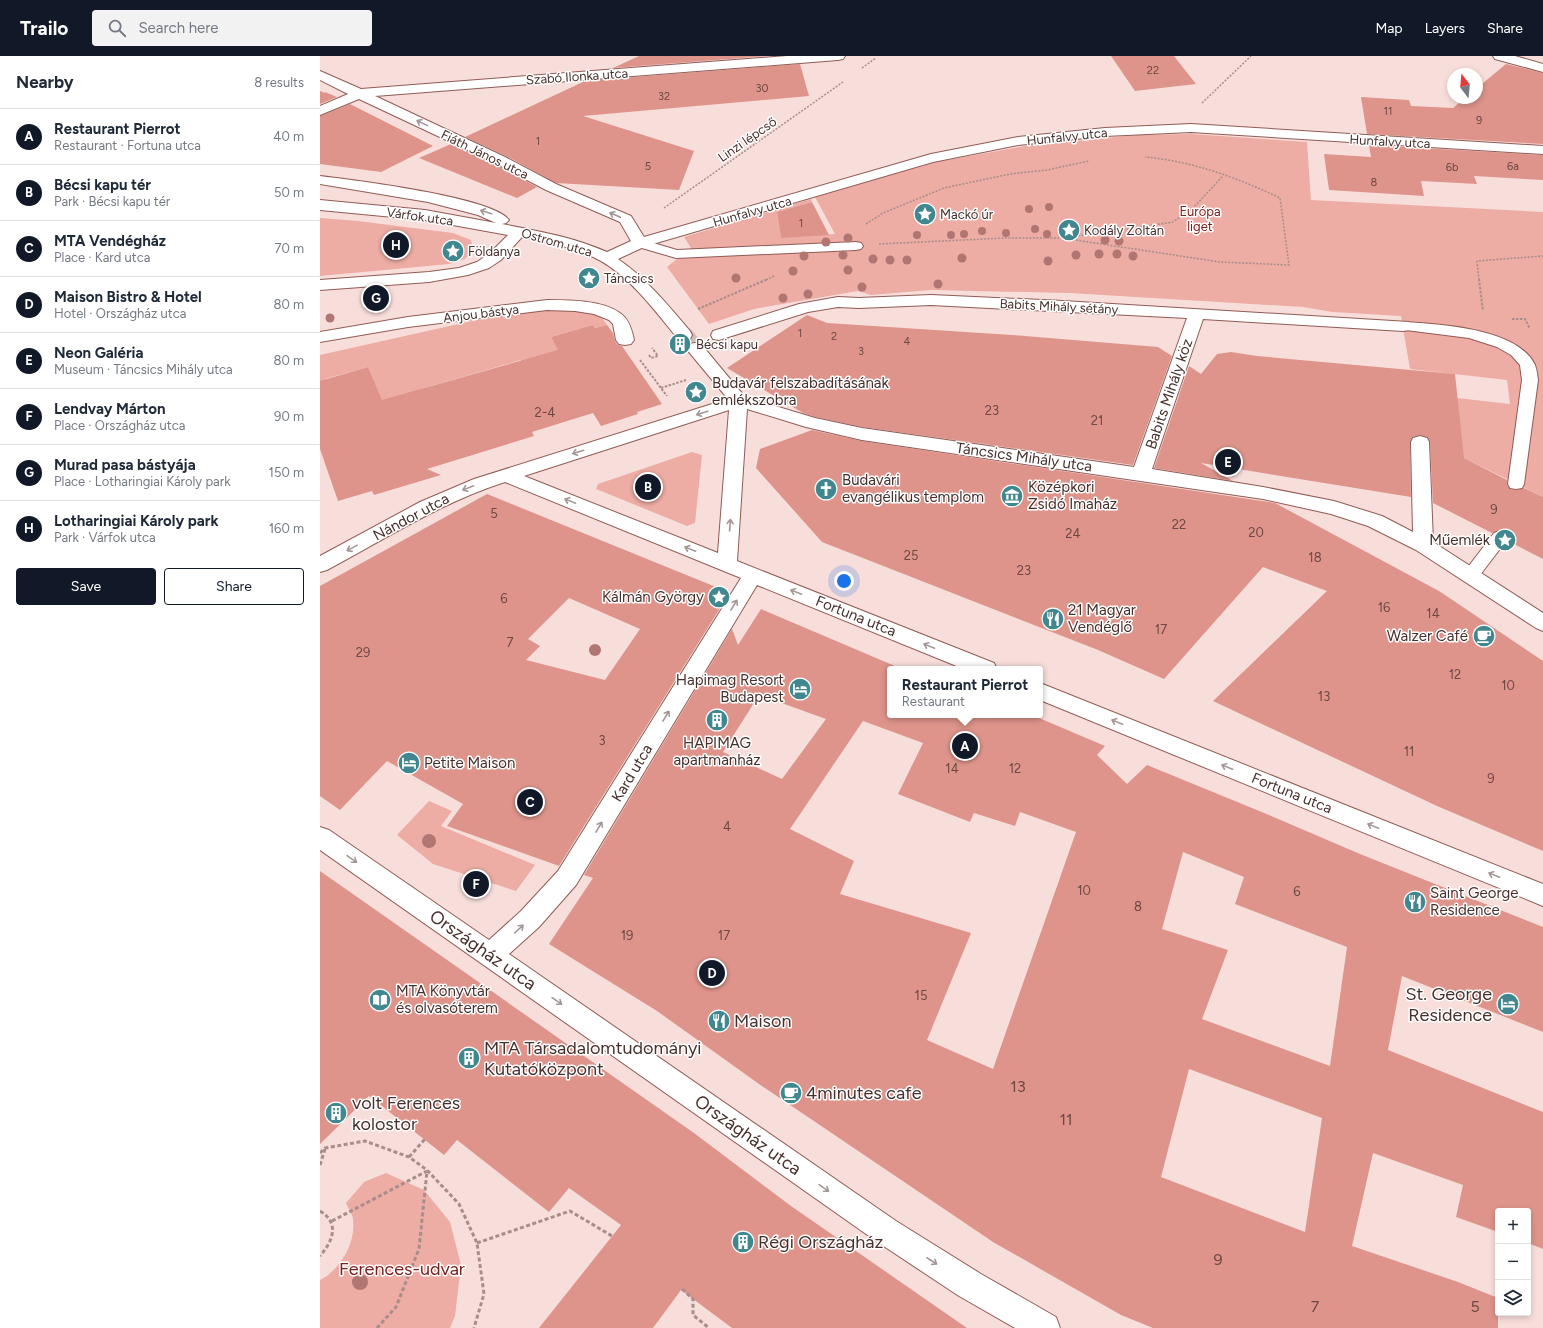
<!DOCTYPE html>
<meta charset="utf-8">
<style>
body{margin:0;font-family:Figtree,sans-serif;background:#f2f2f3;color:#1f2937}
.controls{position:absolute;right:12px;bottom:12px;display:grid;overflow:hidden;border-radius:4px;box-shadow:0 2px 6px #0003}
.controls button{width:36px;height:36px;display:grid;place-items:center;padding:0;border:0;border-bottom:1px solid #e0e1e3;background:#fff;color:#1f2937;font:20px sans-serif}
.compass{position:absolute;left:1127px;top:12px;width:36px;height:36px;border-radius:50%;background:#fff;box-shadow:0 2px 6px #0003;rotate:344deg}
.you{position:absolute;left:524px;top:525px;width:14px;height:14px;margin:-10px;border:3px solid #fff;border-radius:50%;background:#1a73e8;box-shadow:0 0 0 6px #1a73e833}
.badge{display:grid;place-items:center;width:26px;height:26px;border-radius:50%;background:#111827;color:#fff;font-size:13px;font-weight:700}
.pin{position:absolute;translate:-50% -50%;border:2px solid #fff;box-shadow:0 1px 4px #0006}
.popup{position:absolute;left:567px;top:610px;width:156px;height:52px;box-sizing:border-box;display:grid;place-content:center;border-radius:4px;background:#fff;filter:drop-shadow(0 1px 3px #0005);font-size:13px;white-space:nowrap;color:#747a83}
.popup b{font-size:15px;color:#1f2937}
.popup::after{content:'';position:absolute;left:50%;top:100%;margin-left:-8px;border:8px solid transparent;border-top-color:#fff}
.list{margin:0;padding:0;list-style:none}
h2{display:flex;justify-content:space-between;align-items:center;height:52px;margin:0;padding:0 16px;font-size:17px}
h2 small{font-size:13px;font-weight:400;color:#747a83}
.list li{display:grid;grid-template-columns:26px 1fr auto;gap:12px;align-items:center;box-sizing:border-box;height:56px;padding:0 16px;border-top:1px solid #e0e1e3}
.list b{display:block;font-size:15px;white-space:nowrap}
.list p{margin:0;font-size:13px;white-space:nowrap;color:#747a83}
.list em{font-size:13px;font-style:normal;color:#747a83}
.actions{display:flex;gap:8px;padding:12px 16px}
.actions a{flex:1;padding:9px 0;border:1px solid #111827;border-radius:4px;text-align:center;font-size:14px;color:#111827}
.actions .main{background:#111827;color:#fff}
.icon{flex:none;width:22px;height:22px;fill:none;stroke:currentColor;stroke-width:2;stroke-linecap:round;stroke-linejoin:round}
.map{position:relative;flex:none;width:1223px;height:1272px;overflow:hidden}
header{display:flex;align-items:center;gap:24px;box-sizing:border-box;height:56px;padding:0 20px;background:#111827;color:#fff}
header strong{font-size:19px}
nav{display:flex;gap:22px;margin-inline-start:auto;font-size:14px}
.search{width:280px;height:36px;background:#f2f2f3;display:flex;align-items:center;gap:10px;box-sizing:border-box;padding:0 14px;border-radius:4px;color:#747a83;font-size:15px}
main{display:flex}
aside{flex:1;background:#fff}
.map>svg:first-child{display:block}
.green{fill:#edaca4}
.building{fill:#de948b;fill-rule:evenodd}
.lines{fill:none;stroke-linecap:round;stroke-linejoin:round}
.street-tunnel{stroke:#d5bbb8;stroke-width:18;stroke-dasharray:18 9;stroke-linecap:butt}
.lane-casing{stroke:#915b55;stroke-width:2}
.street-casing{stroke:#915b55;stroke-width:2}
.path-far2{stroke:#a88e8b;stroke-width:1.5;stroke-dasharray:2 1.5;stroke-linecap:butt}
.path-far1{stroke:#a88e8b;stroke-width:2;stroke-dasharray:2.5 1.5;stroke-linecap:butt}
.path{stroke:#a88e8b;stroke-width:3;stroke-dasharray:4 2.5;stroke-linecap:butt}
.lane{fill:#fff;fill-rule:evenodd}
.street{fill:#fff;fill-rule:evenodd}
.tree{fill:#b17672}
.oneway{stroke:#a39796}
.labels{text-anchor:middle;stroke-width:3;stroke-linejoin:round;paint-order:stroke}
.far-number-label{font-size:11px;fill:#6d4844}
.far-street-label{font-size:13px;fill:#472f2c;stroke:#fff}
.far-park-label{font-size:13px;fill:#77201d;stroke:#fff}
.far-poi-label{font-size:13px;fill:#472f2c;stroke:#fff;text-anchor:start}
.number-label{font-size:13px;fill:#6d4844}
.poi-label{font-size:15px;fill:#472f2c;stroke:#fff;text-anchor:start}
.street-label{font-size:15px;fill:#472f2c;stroke:#fff}
.near-number-label{font-size:16px;fill:#6d4844}
.near-street-label{font-size:18px;fill:#472f2c;stroke:#fff}
.near-poi-label{font-size:18px;fill:#472f2c;stroke:#fff;text-anchor:start}
.near-park-label{font-size:18px;fill:#77201d;stroke:#fff}
</style>
<header>
<strong>Trailo</strong>
<div class="search"><svg class="icon" aria-label="search" viewBox="0 0 24 24"><circle cx="10" cy="10" r="6"/><path d="M15 15l6 6"/></svg>Search here</div>
<nav><a>Map</a><a>Layers</a><a>Share</a></nav>
</header>
<main>
<aside>
<h2>Nearby<small>8 results</small></h2>
<ul class="list">
<li><span class="badge">A</span><div><b>Restaurant Pierrot</b><p>Restaurant · Fortuna utca</p></div><em>40 m</em></li>
<li><span class="badge">B</span><div><b>Bécsi kapu tér</b><p>Park · Bécsi kapu tér</p></div><em>50 m</em></li>
<li><span class="badge">C</span><div><b>MTA Vendégház</b><p>Place · Kard utca</p></div><em>70 m</em></li>
<li><span class="badge">D</span><div><b>Maison Bistro &amp; Hotel</b><p>Hotel · Országház utca</p></div><em>80 m</em></li>
<li><span class="badge">E</span><div><b>Neon Galéria</b><p>Museum · Táncsics Mihály utca</p></div><em>80 m</em></li>
<li><span class="badge">F</span><div><b>Lendvay Márton</b><p>Place · Országház utca</p></div><em>90 m</em></li>
<li><span class="badge">G</span><div><b>Murad pasa bástyája</b><p>Place · Lotharingiai Károly park</p></div><em>150 m</em></li>
<li><span class="badge">H</span><div><b>Lotharingiai Károly park</b><p>Park · Várfok utca</p></div><em>160 m</em></li>
</ul>
<div class="actions"><a class="main">Save</a><a>Share</a></div>
</aside>
<div class="map">
<svg width="1223" height="1272" viewBox="0 0 1223 1272">
<rect width="100%" height="100%" fill="#f8dedb"/>
<path class="green" d="M871,78L987,86L991,144L1223,156V441L1144,402L1128,341L1190,348L1187,324L1090,313L1081,260L1013,256L983,251L750,237L611,234L551,239L538,235L434,253L389,268L347,211L371,192L364,181L491,143L492,146L457,156L461,181L515,178L495,141L616,106L705,90L816,79Z
M0,162L38,165L133,177L151,184L153,194L145,203L129,208L0,220Z
M249,252L278,256L287,269L275,272L273,269L231,281L261,333L214,328L201,304L104,332L80,389L48,311L5,323L7,329L0,330V299L152,265L219,253Z
M372,396L382,399L375,467L367,470L276,433L278,428Z
M109,745L132,755L121,770L215,809L196,835L113,808L77,779Z
M66,1117L104,1134L130,1166L141,1209L135,1260L130,1272H0V1224C20,1214 36,1187 33,1164C33,1159 28,1152 26,1147L44,1126Z"/>
<path class="building" d="M319,0H448L293,12Z
M791,0H854L876,28L815,35Z
M480,8L489,40L263,60L374,95L359,134L236,127L186,100L145,81L265,25Z
M1186,8L1223,17V88L1047,78L1041,41L1089,44L1091,50L1133,52L1145,42H1157V32Z
M0,35L5,37V36L17,41L0,48Z
M30,48L113,90L61,116L0,108V60Z
M131,88L174,108L217,131L197,142L99,102Z
M1049,89L1223,99V124L1154,120L1157,128L1101,125L1104,140L1009,134L1004,98L1051,101Z
M492,146L509,179L461,182L457,156Z
M487,259L507,267L692,279L838,291L852,300L813,409L542,371L495,361L483,357L407,312Z
M273,269L275,272L287,269L293,277L295,285L298,289L302,290L342,348L317,356L318,358L281,370L273,357L212,376L214,380L107,413L121,419L54,439L52,435L18,445L0,393V325L48,311L62,344L238,294L231,281Z
M911,296L937,300L1135,318L1144,402L1187,424V429L1190,433L1196,434L1204,432L1223,441V503L1188,485L1190,481L1186,476L1180,474L1172,477L1113,447L1110,386L1107,381L1100,379L1093,381L1090,386L1091,441L881,407L913,425L834,412L869,310L881,318L897,298Z
M492,374L542,385L955,447L1119,535L1223,605V795L1117,750L893,645L1007,535L943,511L844,623L778,594L502,486L436,412L440,393Z
M167,438L396,531L402,549L239,810L127,770L143,748L67,705L20,754L0,740V530ZM249,542L320,573L285,624L206,604L220,590L208,583Z
M441,553L582,613H570V659H712L785,690L777,699L807,728L827,709L949,759L1040,798L1223,871V976L1082,920L1068,994L1223,1056V1193L1208,1187V1155H1178V1176L1136,1161L1143,1129L1053,1097L1032,1190L1138,1226L1178,1242V1272H833L801,1259L673,1186L439,1028L337,955L229,888L273,822L264,819L412,573L418,589ZM439,639L506,663L462,723L403,696ZM543,665L603,687L578,738L650,766L654,757L695,770L700,756L756,776L673,1013L607,984L651,877L520,838L534,805L470,773ZM863,796L924,821L915,848L1027,891L1010,1010L882,963L908,894L842,873ZM869,1013L1002,1062L985,1176L841,1121Z
M0,815L374,1077L471,1150L647,1272H412L361,1234L333,1272H219L301,1169L249,1132L229,1156L137,1084L124,1099L49,1040L0,1088Z"/>
<g class="lines">
<path class="street-tunnel" d="M364,279L375,292"/>
<g class="lane-casing">
<path id="lane" d="M320,183L357,194L536,186L541,187L543,190L541,193L536,194L356,202L315,190L313,187L315,184Z
M1083,266C1118,268 1198,272 1215,309C1217,314 1217,319 1218,324L1204,428L1202,432L1196,433L1190,432L1188,428L1202,324L1200,309L1191,299L1177,291L1149,282L1078,273L1076,270L1078,267Z
M1180,475L1186,477L1189,481L1186,485L1157,523L1151,525L1145,523L1142,519L1145,515L1174,477Z"/>
</g>
<g class="street-casing">
<path id="street" d="M467,0H525L523,3L518,4L55,40L185,101L236,128L311,160L324,181L611,98L698,81L785,72L871,68L1223,90V98L871,76L785,80L698,89L613,106L326,190L298,203C326,222 348,249 370,275L372,279L370,283L364,284L358,283C337,257 310,221 281,205C257,192 229,186 202,181L181,204L169,212L148,219L109,226L0,234V224L109,216L139,212L157,206L169,198L188,179L105,164L0,154V144L105,154L176,167L158,159L108,146L0,128V120C32,124 173,141 189,164L186,167L182,168C218,175 253,181 287,196L311,185L300,166L226,134L175,107L39,43L0,59V50L28,38L0,24V15L41,33Z
M1173,0H1195L1223,8V16L1175,3Z
M611,239L743,245L1089,266L1091,270L1089,274L1083,275L883,263L832,413L943,431L1014,445L1062,460L1093,476L1091,386L1093,382L1100,380L1107,382L1109,386L1113,486L1223,557V575L1216,572L1096,494L1048,470L1011,458L943,443L542,384L486,371L427,353L417,505L674,607L677,613H644L437,529L256,829L219,871L189,898L576,1165L661,1218L736,1261L740,1272H695L639,1240L556,1185L0,794V771L9,774L169,884L201,855L238,815L421,522L185,426C122,446 65,483 7,514L0,516V500L100,446L154,423L408,343L369,296L366,292L369,288L375,287L381,288L425,341L495,362L542,372L814,411L867,262L611,249L539,252L518,251L488,256L399,284L393,283L391,279L393,275L479,248L518,241L539,242ZM409,354L398,497L204,420Z
M227,244C248,244 283,244 300,257C309,263 312,274 314,284L311,288L305,289L299,288L296,284L293,268L289,264L274,258L255,255L227,254L88,271L0,286V276L88,261Z
M720,627L1223,828V850L720,644Z"/>
</g>
<path class="path-far2" d="M542,12L556,2
M882,47L931,0
M344,152L523,26
M546,168L563,157L624,132L690,118L727,114L769,105
M742,182L900,206L969,209L960,142C918,122 872,105 825,101
M559,188L685,182H742L853,166L874,151L903,120
M446,224L454,220
M1159,224L1157,205L1223,200"/>
<path class="path-far1" d="M1159,223L1163,255
M378,253L448,223
M1192,263H1205L1210,273
M329,299L331,302L338,300L332,292
M320,304L347,340
M341,332L366,324"/>
<path class="path" d="M0,1097L5,1092L45,1085L89,1101L107,1114L139,1148L157,1187L164,1238L154,1272
M89,1101L105,1083
M0,1109L5,1093
M0,1155C20,1167 13,1185 0,1200
M12,1165L107,1115
M157,1187L250,1155L292,1180
M362,1233L373,1243V1259L389,1272
M57,1272L76,1251L99,1193L107,1115"/>
<use href="#lane" class="lane"/>
<use href="#street" class="street"/>
</g>
<g class="tree">
<circle cx="729" cy="151" r="4"/>
<circle cx="709" cy="153" r="4"/>
<circle cx="715" cy="173" r="4"/>
<circle cx="662" cy="175" r="4"/>
<circle cx="686" cy="177" r="4"/>
<circle cx="644" cy="178" r="4"/>
<circle cx="727" cy="178" r="4"/>
<circle cx="597" cy="179" r="4"/>
<circle cx="631" cy="179" r="4"/>
<circle cx="528" cy="182" r="4.5"/>
<circle cx="785" cy="184" r="4.5"/>
<circle cx="78" cy="185" r="4.5"/>
<circle cx="799" cy="185" r="4.5"/>
<circle cx="506" cy="186" r="4.5"/>
<circle cx="779" cy="198" r="4.5"/>
<circle cx="797" cy="198" r="4.5"/>
<circle cx="523" cy="199" r="4.5"/>
<circle cx="756" cy="199" r="4.5"/>
<circle cx="484" cy="200" r="4.5"/>
<circle cx="813" cy="200" r="4.5"/>
<circle cx="642" cy="202" r="4.5"/>
<circle cx="553" cy="203" r="4.5"/>
<circle cx="570" cy="204" r="4.5"/>
<circle cx="587" cy="204" r="4.5"/>
<circle cx="728" cy="205" r="4.5"/>
<circle cx="528" cy="214" r="4.5"/>
<circle cx="473" cy="215" r="4.5"/>
<circle cx="416" cy="222" r="4.5"/>
<circle cx="618" cy="228" r="4.5"/>
<circle cx="542" cy="231" r="4.5"/>
<circle cx="488" cy="238" r="4.5"/>
<circle cx="463" cy="242" r="4.5"/>
<circle cx="10" cy="262" r="4.5"/>
<circle cx="275" cy="594" r="6"/>
<circle cx="109" cy="785" r="7"/>
<circle cx="40" cy="1226" r="8"/>
</g>
<defs><path id="oneway-shaft" d="M-6 0H5M1.5-3L5.5 0L1.5 3" fill="none" stroke-width="1.6" stroke-linecap="round" stroke-linejoin="round"/></defs>
<g class="oneway">
<use href="#oneway-shaft" transform="translate(102 67) rotate(-154)"/>
<use href="#oneway-shaft" transform="translate(166 156) rotate(-163)"/>
<use href="#oneway-shaft" transform="translate(295 159) rotate(-157)"/>
<use href="#oneway-shaft" transform="translate(382 357) rotate(162)"/>
<use href="#oneway-shaft" transform="translate(258 396) rotate(163)"/>
<use href="#oneway-shaft" transform="translate(148 432) rotate(158)"/>
<use href="#oneway-shaft" transform="translate(250 445) rotate(-158)"/>
<use href="#oneway-shaft" transform="translate(410 469) rotate(-86)"/>
<use href="#oneway-shaft" transform="translate(32 492) rotate(151)"/>
<use href="#oneway-shaft" transform="translate(370 493) rotate(-158)"/>
<use href="#oneway-shaft" transform="translate(476 536) rotate(-158)"/>
<use href="#oneway-shaft" transform="translate(414 549) rotate(-59)"/>
<use href="#oneway-shaft" transform="translate(609 590) rotate(-158)"/>
<use href="#oneway-shaft" transform="translate(346 660) rotate(-59)"/>
<use href="#oneway-shaft" transform="translate(797 666) rotate(-158)"/>
<use href="#oneway-shaft" transform="translate(907 711) rotate(-158)"/>
<use href="#oneway-shaft" transform="translate(1053 770) rotate(-158)"/>
<use href="#oneway-shaft" transform="translate(279 771) rotate(-59)"/>
<use href="#oneway-shaft" transform="translate(32 803) rotate(35)"/>
<use href="#oneway-shaft" transform="translate(1174 819) rotate(-158)"/>
<use href="#oneway-shaft" transform="translate(199 873) rotate(-42)"/>
<use href="#oneway-shaft" transform="translate(237 945) rotate(35)"/>
<use href="#oneway-shaft" transform="translate(504 1132) rotate(35)"/>
<use href="#oneway-shaft" transform="translate(612 1205) rotate(33)"/>
</g>
<defs>
<g id="sight-disc" transform="scale(1.15)"><circle r="9.5" fill="#408790" stroke="#fff"/><path d="M0-6L1.8-2.2L6-1.7L2.9 1.2L3.7 5.4L0 3.3L-3.7 5.4L-2.9 1.2L-6-1.7L-1.8-2.2Z" fill="#fff"/></g>
<g id="building-disc" transform="scale(1.15)"><circle r="9.5" fill="#408790" stroke="#fff"/><path d="M-4-6H4V6H1V3H-1V6H-4ZM-2.5-4.3h1.7v1.8h-1.7ZM.8-4.3h1.7v1.8H.8ZM-2.5-1h1.7V.8h-1.7ZM.8-1h1.7V.8H.8Z" fill="#fff"/></g>
<g id="church-disc" transform="scale(1.15)"><circle r="9.5" fill="#408790" stroke="#fff"/><path d="M-1.2-6h2.4v3.5h3.3v2.4h-3.3V6h-2.4V-.1h-3.3v-2.4h3.3Z" fill="#fff"/></g>
<g id="museum-disc" transform="scale(1.15)"><circle r="9.5" fill="#408790" stroke="#fff"/><path d="M0-6L6-3V-2H-6V-3ZM-5-1h2V3h-2ZM-1-1h2V3h-2ZM3-1h2V3H3ZM-6 4H6V6H-6Z" fill="#fff"/></g>
<g id="restaurant-disc" transform="scale(1.15)"><circle r="9.5" fill="#408790" stroke="#fff"/><path d="M-5-6h1v4h1v-4h1v4h1v-4h1v5L-1.5 .5V6h-2V.5L-5-1ZM5-6V6H3V1.5H1.5Q1.5-4 5-6Z" fill="#fff"/></g>
<g id="cafe-disc" transform="scale(1.15)"><circle r="9.5" fill="#408790" stroke="#fff"/><path d="M-5.5-4.5H6V0H3Q3 3.5 0 3.5H-2.5Q-5.5 3.5-5.5 0ZM3-3.2v2h1.7v-2ZM-6 4.5H4V6H-6Z" fill="#fff"/></g>
<g id="hotel-disc" transform="scale(1.15)"><circle r="9.5" fill="#408790" stroke="#fff"/><path d="M-6-4.5h1.5V1H6V5H4.5V3h-9V5H-6ZM-4 0a1.8 1.8 0 1 1 3.6 0ZM.5 0V-2.5h3Q6-2.5 6 0Z" fill="#fff"/></g>
<g id="library-disc" transform="scale(1.15)"><circle r="9.5" fill="#408790" stroke="#fff"/><path d="M-6-4Q-3-5.5-.7-3.5V5Q-3 3-6 4ZM6-4Q3-5.5 .7-3.5V5Q3 3 6 4Z" fill="#fff"/></g>
</defs>
<g fill-rule="evenodd">
<use href="#sight-disc" x="605" y="158"/>
<use href="#sight-disc" x="749" y="174"/>
<use href="#sight-disc" x="133" y="195"/>
<use href="#sight-disc" x="269" y="222"/>
<use href="#building-disc" x="360" y="288"/>
<use href="#sight-disc" x="376" y="336"/>
<use href="#church-disc" x="506" y="433"/>
<use href="#museum-disc" x="692" y="440"/>
<use href="#sight-disc" x="1185" y="484"/>
<use href="#sight-disc" x="399" y="541"/>
<use href="#restaurant-disc" x="733" y="563"/>
<use href="#cafe-disc" x="1164" y="580"/>
<use href="#hotel-disc" x="480" y="633"/>
<use href="#building-disc" x="397" y="664"/>
<use href="#hotel-disc" x="89" y="707"/>
<use href="#restaurant-disc" x="1095" y="846"/>
<use href="#library-disc" x="60" y="944"/>
<use href="#hotel-disc" x="1188" y="948"/>
<use href="#restaurant-disc" x="399" y="965"/>
<use href="#building-disc" x="149" y="1002"/>
<use href="#cafe-disc" x="471" y="1037"/>
<use href="#building-disc" x="16" y="1057"/>
<use href="#building-disc" x="423" y="1186"/>
</g>
<g class="labels">
<g class="far-number-label">
<text x="833" y="18">22</text>
<text x="442" y="36">30</text>
<text x="344" y="44">32</text>
<text x="1068" y="59">11</text>
<text x="1159" y="68">9</text>
<text x="218" y="89">1</text>
<text x="328" y="114">5</text>
<text x="1193" y="114">6a</text>
<text x="1132" y="115">6b</text>
<text x="1054" y="130">8</text>
<text x="481" y="171">1</text>
<text x="480" y="281">1</text>
<text x="514" y="284">2</text>
<text x="587" y="289">4</text>
<text x="541" y="299">3</text>
</g>
<g class="far-street-label">
<text transform="translate(257 20) rotate(-4)" y="5">Szabó Ilonka utca</text>
<text transform="translate(747 80) rotate(-6)" y="5">Hunfalvy utca</text>
<text transform="translate(427 83) rotate(-35)" y="5">Linzi lépcső</text>
<text transform="translate(1070 85) rotate(3)" y="5">Hunfalvy utca</text>
<text transform="translate(165 98) rotate(26)" y="5">Fiáth János utca</text>
<text transform="translate(432 155) rotate(-16)" y="5">Hunfalvy utca</text>
<text transform="translate(100 160) rotate(8)" y="5">Várfok utca</text>
<text transform="translate(237 186) rotate(16)" y="5">Ostrom utca</text>
<text transform="translate(739 250) rotate(3)" y="5">Babits Mihály sétány</text>
<text transform="translate(161 257) rotate(-7)" y="5">Anjou bástya</text>
</g>
<g class="far-park-label">
<text x="880" y="160">Európa<tspan x="880" dy="15">liget</tspan></text>
</g>
<g class="far-poi-label">
<text x="620" y="163">Mackó úr</text>
<text x="764" y="179">Kodály Zoltán</text>
<text x="148" y="200">Földanya</text>
<text x="284" y="227">Táncsics</text>
<text x="376" y="293">Bécsi kapu</text>
</g>
<g class="number-label">
<text x="672" y="359">23</text>
<text x="225" y="361">2-4</text>
<text x="777" y="369">21</text>
<text x="1174" y="458">9</text>
<text x="174" y="462">5</text>
<text x="859" y="473">22</text>
<text x="936" y="481">20</text>
<text x="753" y="482">24</text>
<text x="591" y="504">25</text>
<text x="995" y="506">18</text>
<text x="704" y="519">23</text>
<text x="184" y="547">6</text>
<text x="1064" y="556">16</text>
<text x="1113" y="562">14</text>
<text x="841" y="578">17</text>
<text x="190" y="591">7</text>
<text x="43" y="601">29</text>
<text x="1135" y="623">12</text>
<text x="1188" y="634">10</text>
<text x="1004" y="645">13</text>
<text x="282" y="689">3</text>
<text x="1089" y="700">11</text>
<text x="632" y="717">14</text>
<text x="695" y="717">12</text>
<text x="1171" y="727">9</text>
<text x="407" y="775">4</text>
<text x="764" y="839">10</text>
<text x="977" y="840">6</text>
<text x="818" y="855">8</text>
<text x="307" y="884">19</text>
<text x="404" y="884">17</text>
<text x="601" y="944">15</text>
</g>
<g class="poi-label">
<text x="392" y="332">Budavár felszabadításának<tspan x="392" dy="17">emlékszobra</tspan></text>
<text x="522" y="429">Budavári<tspan x="522" dy="17">evangélikus templom</tspan></text>
<text x="708" y="436">Középkori<tspan x="708" dy="17">Zsidó Imaház</tspan></text>
<text x="1170" y="489" text-anchor="end">Műemlék</text>
<text x="384" y="546" text-anchor="end">Kálmán György</text>
<text x="748" y="559">21 Magyar<tspan x="748" dy="17">Vendéglő</tspan></text>
<text x="1148" y="585" text-anchor="end">Walzer Café</text>
<text x="464" y="629" text-anchor="end">Hapimag Resort<tspan x="464" dy="17">Budapest</tspan></text>
<text x="397" y="692" text-anchor="middle">HAPIMAG<tspan x="397" dy="17">apartmanház</tspan></text>
<text x="104" y="712">Petite Maison</text>
<text x="1110" y="842">Saint George<tspan x="1110" dy="17">Residence</tspan></text>
<text x="76" y="940">MTA Könyvtár<tspan x="76" dy="17">és olvasóterem</tspan></text>
</g>
<g class="street-label">
<text transform="translate(849 338) rotate(-71)" y="5">Babits Mihály köz</text>
<text transform="translate(704 401) rotate(8)" y="5">Táncsics Mihály utca</text>
<text transform="translate(91 461) rotate(-28)" y="5">Nándor utca</text>
<text transform="translate(536 560) rotate(22)" y="5">Fortuna utca</text>
<text transform="translate(312 717) rotate(-59)" y="5">Kard utca</text>
<text transform="translate(972 737) rotate(22)" y="5">Fortuna utca</text>
</g>
<g class="near-number-label">
<text x="698" y="1036">13</text>
<text x="746" y="1069">11</text>
<text x="898" y="1209">9</text>
<text x="995" y="1256">7</text>
<text x="1155" y="1256">5</text>
</g>
<g class="near-street-label">
<text transform="translate(163 894) rotate(35)" y="6">Országház utca</text>
<text transform="translate(428 1079) rotate(35)" y="6">Országház utca</text>
</g>
<g class="near-poi-label">
<text x="1172" y="944" text-anchor="end">St. George<tspan x="1172" dy="21">Residence</tspan></text>
<text x="414" y="971">Maison</text>
<text x="164" y="998">MTA Társadalomtudományi<tspan x="164" dy="21">Kutatóközpont</tspan></text>
<text x="486" y="1043">4minutes cafe</text>
<text x="32" y="1053">volt Ferences<tspan x="32" dy="21">kolostor</tspan></text>
<text x="438" y="1192">Régi Országház</text>
</g>
<g class="near-park-label">
<text x="82" y="1219">Ferences-udvar</text>
</g>
</g>
</svg>
<div class="controls">
<button>+</button>
<button>−</button>
<button><svg class="icon" aria-label="layers" viewBox="0 0 24 24"><path d="M12 4l9 5-9 5-9-5zM3 14l9 5 9-5"/></svg></button>
</div>
<svg class="compass" viewBox="-18 -18 36 36"><path d="M0-13l5 13h-10z" fill="#e53935"/><path d="M0 13l5-13h-10z" fill="#747a83"/></svg>
<div class="you"></div>
<div class="pin badge" style="left:645px;top:690px">A</div>
<div class="popup"><b>Restaurant Pierrot</b>Restaurant</div>
<div class="pin badge" style="left:328px;top:431px">B</div>
<div class="pin badge" style="left:210px;top:746px">C</div>
<div class="pin badge" style="left:392px;top:917px">D</div>
<div class="pin badge" style="left:908px;top:406px">E</div>
<div class="pin badge" style="left:156px;top:828px">F</div>
<div class="pin badge" style="left:56px;top:242px">G</div>
<div class="pin badge" style="left:76px;top:189px">H</div>
</div>
</main>
